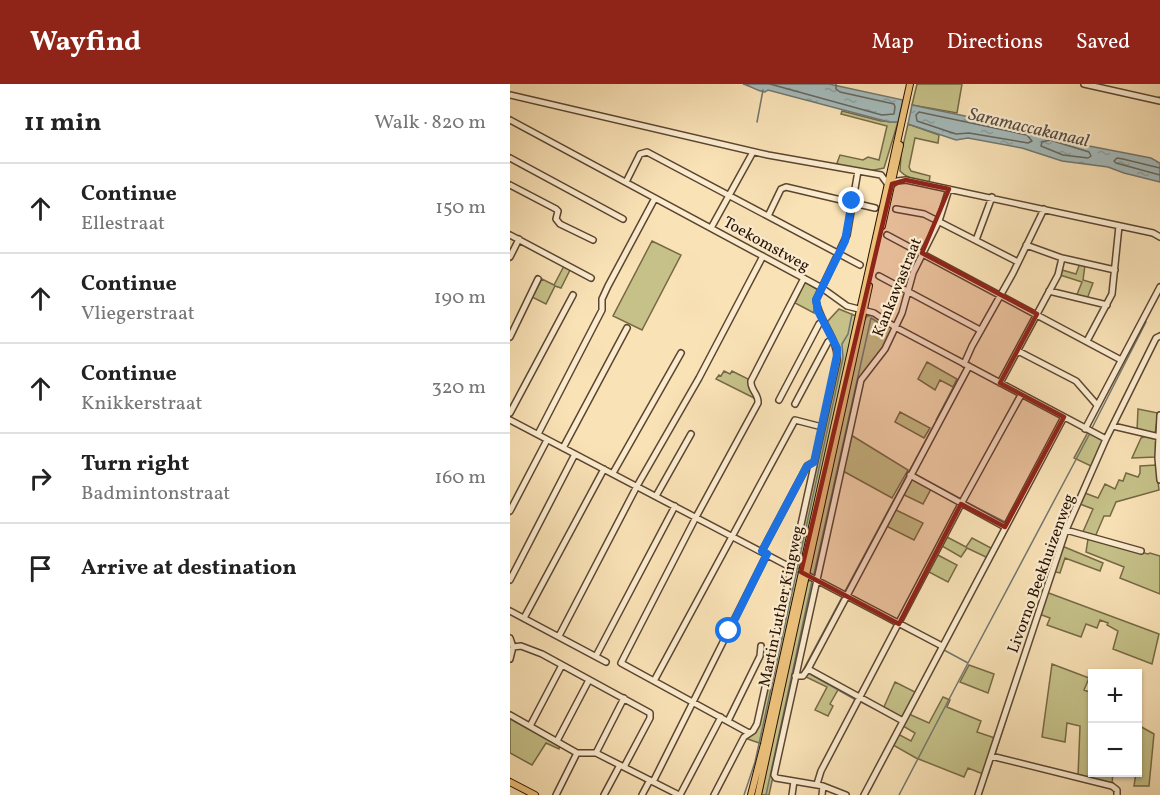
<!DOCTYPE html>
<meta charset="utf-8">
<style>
body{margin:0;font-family:Vollkorn,serif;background:#f6f6f6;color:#222}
.controls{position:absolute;right:18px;bottom:18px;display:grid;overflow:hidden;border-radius:0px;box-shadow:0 2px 4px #0004}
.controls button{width:54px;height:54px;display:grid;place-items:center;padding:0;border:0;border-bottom:2px solid #e0e0e0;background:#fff;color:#222;font:30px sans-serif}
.stop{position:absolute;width:18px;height:18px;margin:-14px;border:4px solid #1a73e8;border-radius:50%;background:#fff}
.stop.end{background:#1a73e8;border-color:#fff;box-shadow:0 2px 6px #0008}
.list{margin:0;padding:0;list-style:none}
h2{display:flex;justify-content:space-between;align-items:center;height:78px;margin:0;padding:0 24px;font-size:26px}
h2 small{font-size:20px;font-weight:400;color:#767676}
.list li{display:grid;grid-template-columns:39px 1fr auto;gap:18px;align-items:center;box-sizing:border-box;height:90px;padding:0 24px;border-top:2px solid #e0e0e0}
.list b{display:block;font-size:22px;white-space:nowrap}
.list p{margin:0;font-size:20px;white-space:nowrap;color:#767676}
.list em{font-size:20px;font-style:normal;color:#767676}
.icon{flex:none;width:33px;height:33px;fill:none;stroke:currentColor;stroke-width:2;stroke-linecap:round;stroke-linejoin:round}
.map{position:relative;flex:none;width:650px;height:711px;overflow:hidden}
header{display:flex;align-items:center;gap:36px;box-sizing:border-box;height:84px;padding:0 30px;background:#8f2418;color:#fff}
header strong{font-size:28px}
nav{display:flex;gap:33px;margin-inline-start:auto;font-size:21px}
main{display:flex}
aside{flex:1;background:#fff}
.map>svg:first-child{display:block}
.green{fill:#c5c188;stroke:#766945;stroke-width:1.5}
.water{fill:url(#water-ripples);stroke:#727670;stroke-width:1.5}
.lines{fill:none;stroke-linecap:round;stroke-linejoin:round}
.shore{stroke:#66665e;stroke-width:1.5}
.stream{stroke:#727670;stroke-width:1.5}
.minor-casing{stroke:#5c452f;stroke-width:8}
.major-casing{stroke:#281102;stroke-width:8}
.minor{stroke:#fbecd0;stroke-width:5}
.major{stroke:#ecc17b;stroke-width:6}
.route{stroke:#1a73e8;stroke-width:8}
.marked{fill:#8f2418;fill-opacity:0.2;stroke:#8f2418;stroke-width:4.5;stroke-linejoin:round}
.labels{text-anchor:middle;stroke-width:4.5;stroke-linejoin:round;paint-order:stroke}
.street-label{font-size:16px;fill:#281102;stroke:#fbecd0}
.water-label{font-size:18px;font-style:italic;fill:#534c42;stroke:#fbecd0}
</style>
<header>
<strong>Wayfind</strong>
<nav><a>Map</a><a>Directions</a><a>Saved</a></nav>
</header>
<main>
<aside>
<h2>11 min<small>Walk · 820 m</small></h2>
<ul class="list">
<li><svg class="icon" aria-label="ahead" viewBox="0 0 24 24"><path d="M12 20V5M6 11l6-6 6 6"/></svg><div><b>Continue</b><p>Ellestraat</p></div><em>150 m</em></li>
<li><svg class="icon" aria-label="ahead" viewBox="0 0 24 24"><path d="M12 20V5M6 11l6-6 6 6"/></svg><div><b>Continue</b><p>Vliegerstraat</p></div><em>190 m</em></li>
<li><svg class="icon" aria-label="ahead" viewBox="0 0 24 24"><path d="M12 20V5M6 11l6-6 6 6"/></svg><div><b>Continue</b><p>Knikkerstraat</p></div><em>320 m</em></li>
<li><svg class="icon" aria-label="right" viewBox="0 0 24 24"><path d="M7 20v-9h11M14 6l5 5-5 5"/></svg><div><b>Turn right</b><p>Badmintonstraat</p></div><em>160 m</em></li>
<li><svg class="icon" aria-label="arrive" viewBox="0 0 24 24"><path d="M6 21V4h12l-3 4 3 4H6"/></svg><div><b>Arrive at destination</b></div></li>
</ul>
</aside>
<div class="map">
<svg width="650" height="711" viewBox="0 0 650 711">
<defs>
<pattern id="water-ripples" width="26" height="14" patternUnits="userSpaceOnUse" patternTransform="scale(1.5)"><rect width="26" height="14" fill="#a4baba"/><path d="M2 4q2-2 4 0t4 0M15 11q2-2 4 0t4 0" fill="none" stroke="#8d9f9e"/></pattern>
</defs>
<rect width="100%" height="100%" fill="#f9e2b6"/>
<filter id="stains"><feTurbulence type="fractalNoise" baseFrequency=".00333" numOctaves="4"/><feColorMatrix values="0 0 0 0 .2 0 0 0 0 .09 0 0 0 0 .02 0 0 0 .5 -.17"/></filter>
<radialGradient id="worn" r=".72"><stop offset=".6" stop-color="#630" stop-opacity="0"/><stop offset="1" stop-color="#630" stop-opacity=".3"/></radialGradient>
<path class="green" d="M407,0H452L447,29L402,21Z
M332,27L371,37L388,38L374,84L359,87L329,81L327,79L330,71L353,76L358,73L369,76L377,42L331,30Z
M398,40L429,51L428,59L405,54L399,83L401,87L420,92L419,99C408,96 397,95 390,87L391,70Z
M142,157L171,171L132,246L103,232Z
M570,179L575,181L573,196L583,199L577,215L566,213L572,198L550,191L552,186L566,190Z
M55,180L61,184L51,204L45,202L36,220L22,213L32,195L44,201Z
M295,198L308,206L304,215V229L285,219Z
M329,225L346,232L292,481L288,485L282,484L328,264L317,238Z
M364,231L380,242L382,246L373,265L354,288L304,492L299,489L354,236L357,232Z
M417,278L447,295L443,303L430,296L425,306L408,295Z
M214,287L220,290L222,287L240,296L246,315L206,295L209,291L211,292Z
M628,325L648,329L645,350L627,347Z
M390,328L420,344L414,354L385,338Z
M578,348L593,356L583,383L564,374Z
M341,351L398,386L382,414L333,387Z
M635,352L646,355V373L622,374L631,354Z
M646,381L649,406L606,418L600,432H594L585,453L572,450L583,425L570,420L575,409L588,414L595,400L605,405L609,396L613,397L616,389L628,393L630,389V382Z
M401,394L421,405L413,420L392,410Z
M384,425L413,439L404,456L376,442Z
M437,453L456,463L462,454L483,465L478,474L457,464L451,473L432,462Z
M578,455L638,470L640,469L650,472V510L610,494L614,483L576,468Z
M552,462L593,479L590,487L555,474L550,489L545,488Z
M426,470L447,481L438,498L417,487Z
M283,485L289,489L252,660L235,654L246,648Z
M302,495L305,496L259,711H250L297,498Z
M536,508L649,550L642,580L603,565L608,547L597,541L598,539L590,536L587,544L576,540L571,553L537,541L540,534L529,530Z
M542,580L579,594L574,606L582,609V688L603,689L602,700L568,692L570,642L557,639L555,658L532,653Z
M459,581L484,590L478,609L450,598Z
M297,588L329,604L320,620L323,622L318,632L305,626L317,603L294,592Z
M385,598L407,609L393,634L373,625Z
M433,613L440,616L437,623L471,637L467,648L485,654L473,690L458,684L454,693L406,674L383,661L388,650L401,657L405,649L393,642L399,630L419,639Z
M0,633L50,661L49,665L36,659L22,681L0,669Z
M628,641L644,650L639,702H624L626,689L628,688Z"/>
<path class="water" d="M233,0H319L393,16L388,38H379L258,6L255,8C247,7 241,2 233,0Z
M402,21L523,46L527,51L541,50L574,61L641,74L650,79V98L614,89L598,83L552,77L512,64L458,54L446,56L398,40Z"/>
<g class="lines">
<path class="shore" d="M260,0L372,31L384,30L385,23L384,20L330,8L326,5V0
M409,28L517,51L522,57L518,59L459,49L446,50L407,37L406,31Z
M540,56L579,68L581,72L578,74L553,71L531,62L532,58Z
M650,84L613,75L607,74L604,77L606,79L650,91"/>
<path class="stream" d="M649,13H650
M247,38L253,6
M426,336L447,296
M582,344L636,238
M405,390L451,415
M456,418L495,438
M304,490L361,234L377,244
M335,507L425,339
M371,533L385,541
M391,544L429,563
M434,566L458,579L579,351
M292,588L332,513
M300,590L346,616
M351,618L379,632
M0,635L37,655
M485,670L506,605
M478,691L483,676
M234,711L245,678L333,274L332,260L338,250L342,230
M256,711L302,497
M389,711L458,579"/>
<g class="minor-casing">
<path id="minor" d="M574,0L650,17
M0,11L258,71L371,91L377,99
M0,36L312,204L337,222L364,229L385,243L596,355
M0,74L113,135
M116,98L130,70L137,68L350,181
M382,100L387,97L396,96L643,149L650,153
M0,101L46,125L48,127L46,135L50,140L83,156
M386,125L414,130L508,178
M258,132L271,105L276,103L365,124
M201,144L243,68
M0,151L81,194
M377,151L611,276
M466,156L482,113
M516,161L552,174L605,186
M0,173L9,155
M369,192L470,246
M539,207L597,221
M0,253L28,195
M577,257L602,210L609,142
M508,267L566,297L587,321
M454,280L462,262L503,189L534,125
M490,299L548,191L552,174
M269,316L309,240L313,237
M285,320L318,258L322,255
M0,329L63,211
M650,331L648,374L650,396
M0,336L280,483
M603,342L650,353
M575,345L650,203
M28,350L92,226V215L98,202L145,114
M53,364L117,244
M103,389L171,269
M400,391L495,443
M146,412L181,350
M0,427L37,356
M556,446L631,467
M252,467L297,382L304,378
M293,489L432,562
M0,496L65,370
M0,527L96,578
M14,534L94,385
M49,552L127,402L189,294L253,172
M0,554L3,563L0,575
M3,563L11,562L32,570L140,629V634L114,683
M86,572L165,422
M298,585L393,637
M285,592H293L298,585L459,282
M144,597L285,336L312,343
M0,631L67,669H86L169,711
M218,637L250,572L251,562
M20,642L52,581
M239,649L111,579L186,433L248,319C249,310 240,306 241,297L294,194
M47,657L79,596
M86,669L114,614
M481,672L602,702L607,706V711
M143,698L257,470
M307,700L311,687L451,420L511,311
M46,711L67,669
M94,711L110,681
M132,711L140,696
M170,711L211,633
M204,711L234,653L243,647L247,640L327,277C329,255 309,238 306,216L337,151L348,87
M282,711L284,697
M312,711L313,702
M336,711L313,702L266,694L264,691L351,296L375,265L392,229L403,189L429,137L439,105
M354,711L554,333
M468,711L556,446L596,355L646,254L650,252"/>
</g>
<g class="major-casing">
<path id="major" d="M372,142L390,61
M0,698L25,711
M241,711L254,660L400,0
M248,711L359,202"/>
</g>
<use href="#minor" class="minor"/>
<use href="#major" class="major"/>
</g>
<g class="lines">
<path class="route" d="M219,547L257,470L252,467L297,382L304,378L327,271V264L308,227L306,216L335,157L342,117"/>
</g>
<path class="marked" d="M396,96L439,105L412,169L527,230L490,299L554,333L495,443L451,420L389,540L291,488L382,100Z"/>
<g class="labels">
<g class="street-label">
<text transform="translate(257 159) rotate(29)" y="6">Toekomstweg</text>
<text transform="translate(386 203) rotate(-68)" y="6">Kankawastraat</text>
<text transform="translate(530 489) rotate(-70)" y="6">Livorno Beekhuizenweg</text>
<text transform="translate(270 522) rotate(-78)" y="6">Martin Luther Kingweg</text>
</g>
<g class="water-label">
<text transform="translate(519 43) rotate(13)" y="6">Saramaccakanaal</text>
</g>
</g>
<rect width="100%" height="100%" filter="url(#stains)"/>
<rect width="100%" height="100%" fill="url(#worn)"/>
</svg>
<div class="controls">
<button>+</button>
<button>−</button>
</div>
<div class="stop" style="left:219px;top:547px"></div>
<div class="stop end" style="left:342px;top:117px"></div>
</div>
</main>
